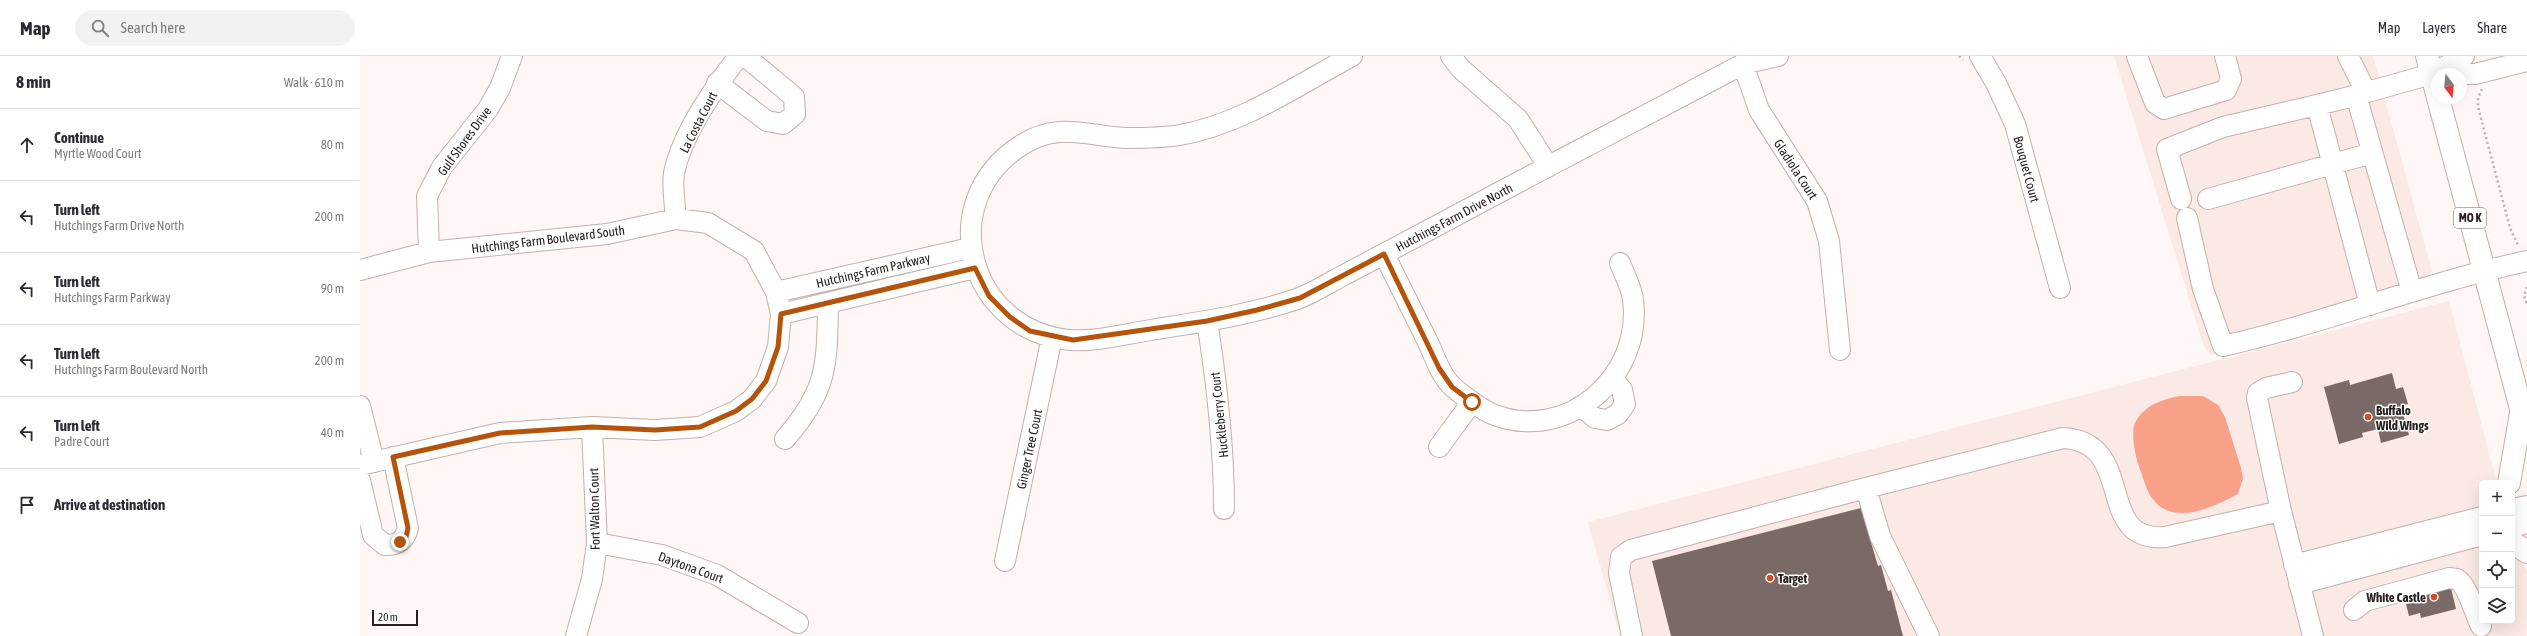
<!DOCTYPE html>
<meta charset="utf-8">
<style>
body{margin:0;font-family:"Asap Condensed",sans-serif;background:#f2f2f3;color:#2b2b33}
.controls{position:absolute;right:12px;bottom:12px;display:grid;overflow:hidden;border-radius:6px;box-shadow:0 4px 16px #0002}
.controls button{width:36px;height:36px;display:grid;place-items:center;padding:0;border:0;border-bottom:1px solid #e1e1e2;background:#fff;color:#2b2b33;font:20px sans-serif}
.compass{position:absolute;left:2071px;top:12px;width:36px;height:36px;border-radius:50%;background:#fff;box-shadow:0 4px 16px #0002;rotate:164deg}
.scale{position:absolute;left:12px;bottom:10px;width:46px;box-sizing:border-box;padding-left:4px;border:2px solid #27201e;border-top:0;font-size:11px;line-height:14px;white-space:nowrap;color:#27201e;-webkit-text-stroke:3px #fff;paint-order:stroke}
.stop{position:absolute;width:12px;height:12px;margin:-9px;border:3px solid #b45309;border-radius:50%;background:#fff}
.stop.end{background:#b45309;border-color:#fff;box-shadow:0 1px 4px #0008}
.list{margin:0;padding:0;list-style:none}
h2{display:flex;justify-content:space-between;align-items:center;height:52px;margin:0;padding:0 16px;font-size:17px}
h2 small{font-size:13px;font-weight:400;color:#7c7c81}
.list li{display:grid;grid-template-columns:26px 1fr auto;gap:12px;align-items:center;box-sizing:border-box;height:72px;padding:0 16px;border-top:1px solid #e1e1e2}
.list b{display:block;font-size:15px;white-space:nowrap}
.list p{margin:0;font-size:13px;white-space:nowrap;color:#7c7c81}
.list em{font-size:13px;font-style:normal;color:#7c7c81}
.icon{flex:none;width:22px;height:22px;fill:none;stroke:currentColor;stroke-width:2;stroke-linecap:round;stroke-linejoin:round}
.map{position:relative;flex:none;width:2167px;height:580px;overflow:hidden}
header{display:flex;align-items:center;gap:24px;box-sizing:border-box;height:56px;padding:0 20px;background:#fff;border-bottom:1px solid #e1e1e2}
header strong{font-size:19px}
nav{display:flex;gap:22px;margin-inline-start:auto;font-size:14px}
.search{width:280px;height:36px;background:#f2f2f3;display:flex;align-items:center;gap:10px;box-sizing:border-box;padding:0 14px;border-radius:22px;color:#7c7c81;font-size:15px}
main{display:flex}
aside{flex:1;background:#fff}
.map>svg:first-child{display:block}
.built{fill:#fae9e4}
.water{fill:#f8a088}
.building{fill:#7a6a65}
.lines{fill:none;stroke-linecap:round;stroke-linejoin:round}
.minor-casing{stroke:#c2b0ab;stroke-width:22}
.major-casing{stroke:#c2b0ab;stroke-width:24}
.path{stroke:#b8b0ae;stroke-width:2.5;stroke-dasharray:2 3;stroke-linecap:butt}
.minor{stroke:#fff;stroke-width:20}
.major{stroke:#fff;stroke-width:22}
.route{stroke:#b45309;stroke-width:5}
.poi-dot{fill:#d34a24;stroke:#fff;stroke-width:1.5}
.labels{text-anchor:middle;stroke-width:3;stroke-linejoin:round;paint-order:stroke}
.shield{fill:#fff;stroke:#686362;stroke-width:1}
.shield-label{font-size:12px;font-weight:bold;fill:#27201e}
.street-label{font-size:13px;fill:#27201e;stroke:#fff}
.poi-label{font-size:13px;font-weight:bold;fill:#27201e;stroke:#fff;text-anchor:start}
</style>
<header>
<strong>Map</strong>
<div class="search"><svg class="icon" aria-label="search" viewBox="0 0 24 24"><circle cx="10" cy="10" r="6"/><path d="M15 15l6 6"/></svg>Search here</div>
<nav><a>Map</a><a>Layers</a><a>Share</a></nav>
</header>
<main>
<aside>
<h2>8 min<small>Walk · 610 m</small></h2>
<ul class="list">
<li><svg class="icon" aria-label="ahead" viewBox="0 0 24 24"><path d="M12 20V5M6 11l6-6 6 6"/></svg><div><b>Continue</b><p>Myrtle Wood Court</p></div><em>80 m</em></li>
<li><svg class="icon" aria-label="left" viewBox="0 0 24 24"><path d="M17 20v-9H6M10 6l-5 5 5 5"/></svg><div><b>Turn left</b><p>Hutchings Farm Drive North</p></div><em>200 m</em></li>
<li><svg class="icon" aria-label="left" viewBox="0 0 24 24"><path d="M17 20v-9H6M10 6l-5 5 5 5"/></svg><div><b>Turn left</b><p>Hutchings Farm Parkway</p></div><em>90 m</em></li>
<li><svg class="icon" aria-label="left" viewBox="0 0 24 24"><path d="M17 20v-9H6M10 6l-5 5 5 5"/></svg><div><b>Turn left</b><p>Hutchings Farm Boulevard North</p></div><em>200 m</em></li>
<li><svg class="icon" aria-label="left" viewBox="0 0 24 24"><path d="M17 20v-9H6M10 6l-5 5 5 5"/></svg><div><b>Turn left</b><p>Padre Court</p></div><em>40 m</em></li>
<li><svg class="icon" aria-label="arrive" viewBox="0 0 24 24"><path d="M6 21V4h12l-3 4 3 4H6"/></svg><div><b>Arrive at destination</b></div></li>
</ul>
</aside>
<div class="map">
<svg width="2167" height="580" viewBox="0 0 2167 580">
<rect width="100%" height="100%" fill="#fff7f5"/>
<path class="built" d="M1754,0H2013L2072,215L2057,244L1851,299L1844,291Z
M2089,245L2137,427H2122V565H2152V477L2159,501L2167,514V580H1260L1228,466Z"/>
<path class="water" d="M1819,340H1843L1858,349L1865,361L1881,412L1883,422L1878,438C1853,451 1810,473 1790,439C1785,430 1782,418 1778,408C1775,397 1770,375 1776,365C1785,349 1802,344 1819,340Z"/>
<path class="building" d="M2032,317L2036,333L2043,331L2048,348L2041,350L2049,379L2021,387L2018,373L2002,377L2003,381L1979,388L1964,331L1989,324L1990,329Z
M1501,452L1518,510L1521,509L1528,535L1531,534L1543,580H1311L1292,505Z
M2090,528L2096,553L2061,562L2060,557L2049,560L2046,548L2057,545L2055,537Z"/>
<g class="lines">
<g class="minor-casing">
<path id="minor" d="M992,0C938,29 882,68 820,79C802,82 783,82 765,82C726,80 698,65 660,90C573,147 609,275 710,284C736,286 765,278 791,274C840,266 890,259 937,243C954,237 970,226 986,218C1018,201 1050,184 1082,167C1182,113 1283,61 1383,8L1418,0
M1091,0L1100,12L1158,63L1188,110
M1620,0L1636,27L1655,68L1700,232
M1777,0L1795,47L1804,53L1866,34L1871,23L1865,0
M1988,0L2006,36
M1383,8L1399,54L1457,145L1469,185L1480,294
M2074,18H2115L2167,5
M357,27L407,65L423,68L435,58L434,41L385,0
M1996,39L2052,236
M1957,49L2010,249
M1821,143L1807,93L1863,71L1982,43L2072,18L2104,0
M1848,143L2012,97
M1827,162L1843,233L1863,290C1966,267 2064,227 2167,205
M316,163C315,149 312,131 314,117C322,77 354,32 379,0
M69,196L67,140L82,111L128,53L140,32L152,0
M1024,198C1038,226 1052,254 1066,282C1074,298 1080,320 1094,332C1105,341 1119,352 1132,358C1206,388 1283,321 1273,244C1272,232 1264,218 1260,207
M0,214L69,196L247,178L316,163L348,167L394,195L416,236L421,258L418,291L406,325L392,343L376,355L340,371L295,374L232,371L140,377L0,409
M416,236L610,192
M421,258L615,212
M847,265C857,328 864,389 864,453
M1932,326L1906,332L1898,337L1897,342L1921,455L1953,580
M0,350L14,406
M1221,350L1235,362L1247,364L1258,358L1265,348L1262,334L1253,322
M425,383C468,334 467,309 468,247
M1079,391L1112,346
M0,424L13,479L25,489C38,489 45,484 48,472L33,401
M2152,453L2167,450
M2152,471L2167,467
M237,487L302,499L357,519L438,567
M645,505L692,281
M1934,509L2122,461
M1939,528L2122,479
M1994,554L2005,545L2089,522L2097,523C2108,530 2114,556 2121,570
M216,580L232,523L237,487L232,371
M1272,580L1259,517L1261,501L1271,494L1506,432
M1569,580L1520,480L1506,432L1703,382C1778,386 1733,487 1805,481L1921,455"/>
</g>
<g class="major-casing">
<path id="major" d="M2067,0L2077,38
M2078,42L2167,375
M2149,427L2161,357
M2121,479H2122
M2152,486L2167,496"/>
</g>
<path class="path" d="M1599,0L1603,4
M2122,33L2118,42V51L2150,172L2158,189
M2167,231L2164,240L2167,248"/>
<use href="#minor" class="minor"/>
<use href="#major" class="major"/>
</g>
<g class="lines">
<path class="route" d="M40,486L46,481L48,472L33,401L140,377L232,371L295,374L340,371L376,355L392,343L406,325L418,291L421,258L615,212L629,240L650,261L670,275L713,284L847,265L897,254L940,242L1024,198L1079,312L1092,331L1112,346"/>
</g>
<g class="poi-dot">
<circle cx="2008" cy="361" r="4"/>
<circle cx="1410" cy="522" r="4"/>
<circle cx="2074" cy="541" r="4"/>
</g>
<g class="labels">
<rect class="shield" x="2094" y="152" width="32" height="20" rx="3"/>
<g class="shield-label">
<text x="2110" y="166">MO K</text>
</g>
<g class="street-label">
<text transform="translate(338 66) rotate(-63)" y="5">La Costa Court</text>
<text transform="translate(104 85) rotate(-54)" y="5">Gulf Shores Drive</text>
<text transform="translate(1436 113) rotate(57)" y="5">Gladiola Court</text>
<text transform="translate(1667 113) rotate(75)" y="5">Bouquet Court</text>
<text transform="translate(1094 161) rotate(-28)" y="5">Hutchings Farm Drive North</text>
<text transform="translate(188 183) rotate(-7)" y="5">Hutchings Farm Boulevard South</text>
<text transform="translate(513 214) rotate(-13)" y="5">Hutchings Farm Parkway</text>
<text transform="translate(859 359) rotate(-96)" y="5">Huckleberry Court</text>
<text transform="translate(669 393) rotate(-78)" y="5">Ginger Tree Court</text>
<text transform="translate(234 453) rotate(-91)" y="5">Fort Walton Court</text>
<text transform="translate(331 511) rotate(20)" y="5">Daytona Court</text>
</g>
<g class="poi-label">
<text x="2016" y="359">Buffalo<tspan x="2016" dy="15">Wild Wings</tspan></text>
<text x="1418" y="527">Target</text>
<text x="2066" y="546" text-anchor="end">White Castle</text>
</g>
</g>
</svg>
<div class="controls">
<button>+</button>
<button>−</button>
<button><svg class="icon" aria-label="locate" viewBox="0 0 24 24"><circle cx="12" cy="12" r="6"/><path d="M12 2v4M12 18v4M2 12h4M18 12h4"/></svg></button>
<button><svg class="icon" aria-label="layers" viewBox="0 0 24 24"><path d="M12 4l9 5-9 5-9-5zM3 14l9 5 9-5"/></svg></button>
</div>
<svg class="compass" viewBox="-18 -18 36 36"><path d="M0-13l5 13h-10z" fill="#e53935"/><path d="M0 13l5-13h-10z" fill="#7c7c81"/></svg>
<div class="scale">20 m</div>
<div class="stop" style="left:1112px;top:346px"></div>
<div class="stop end" style="left:40px;top:486px"></div>
</div>
</main>
